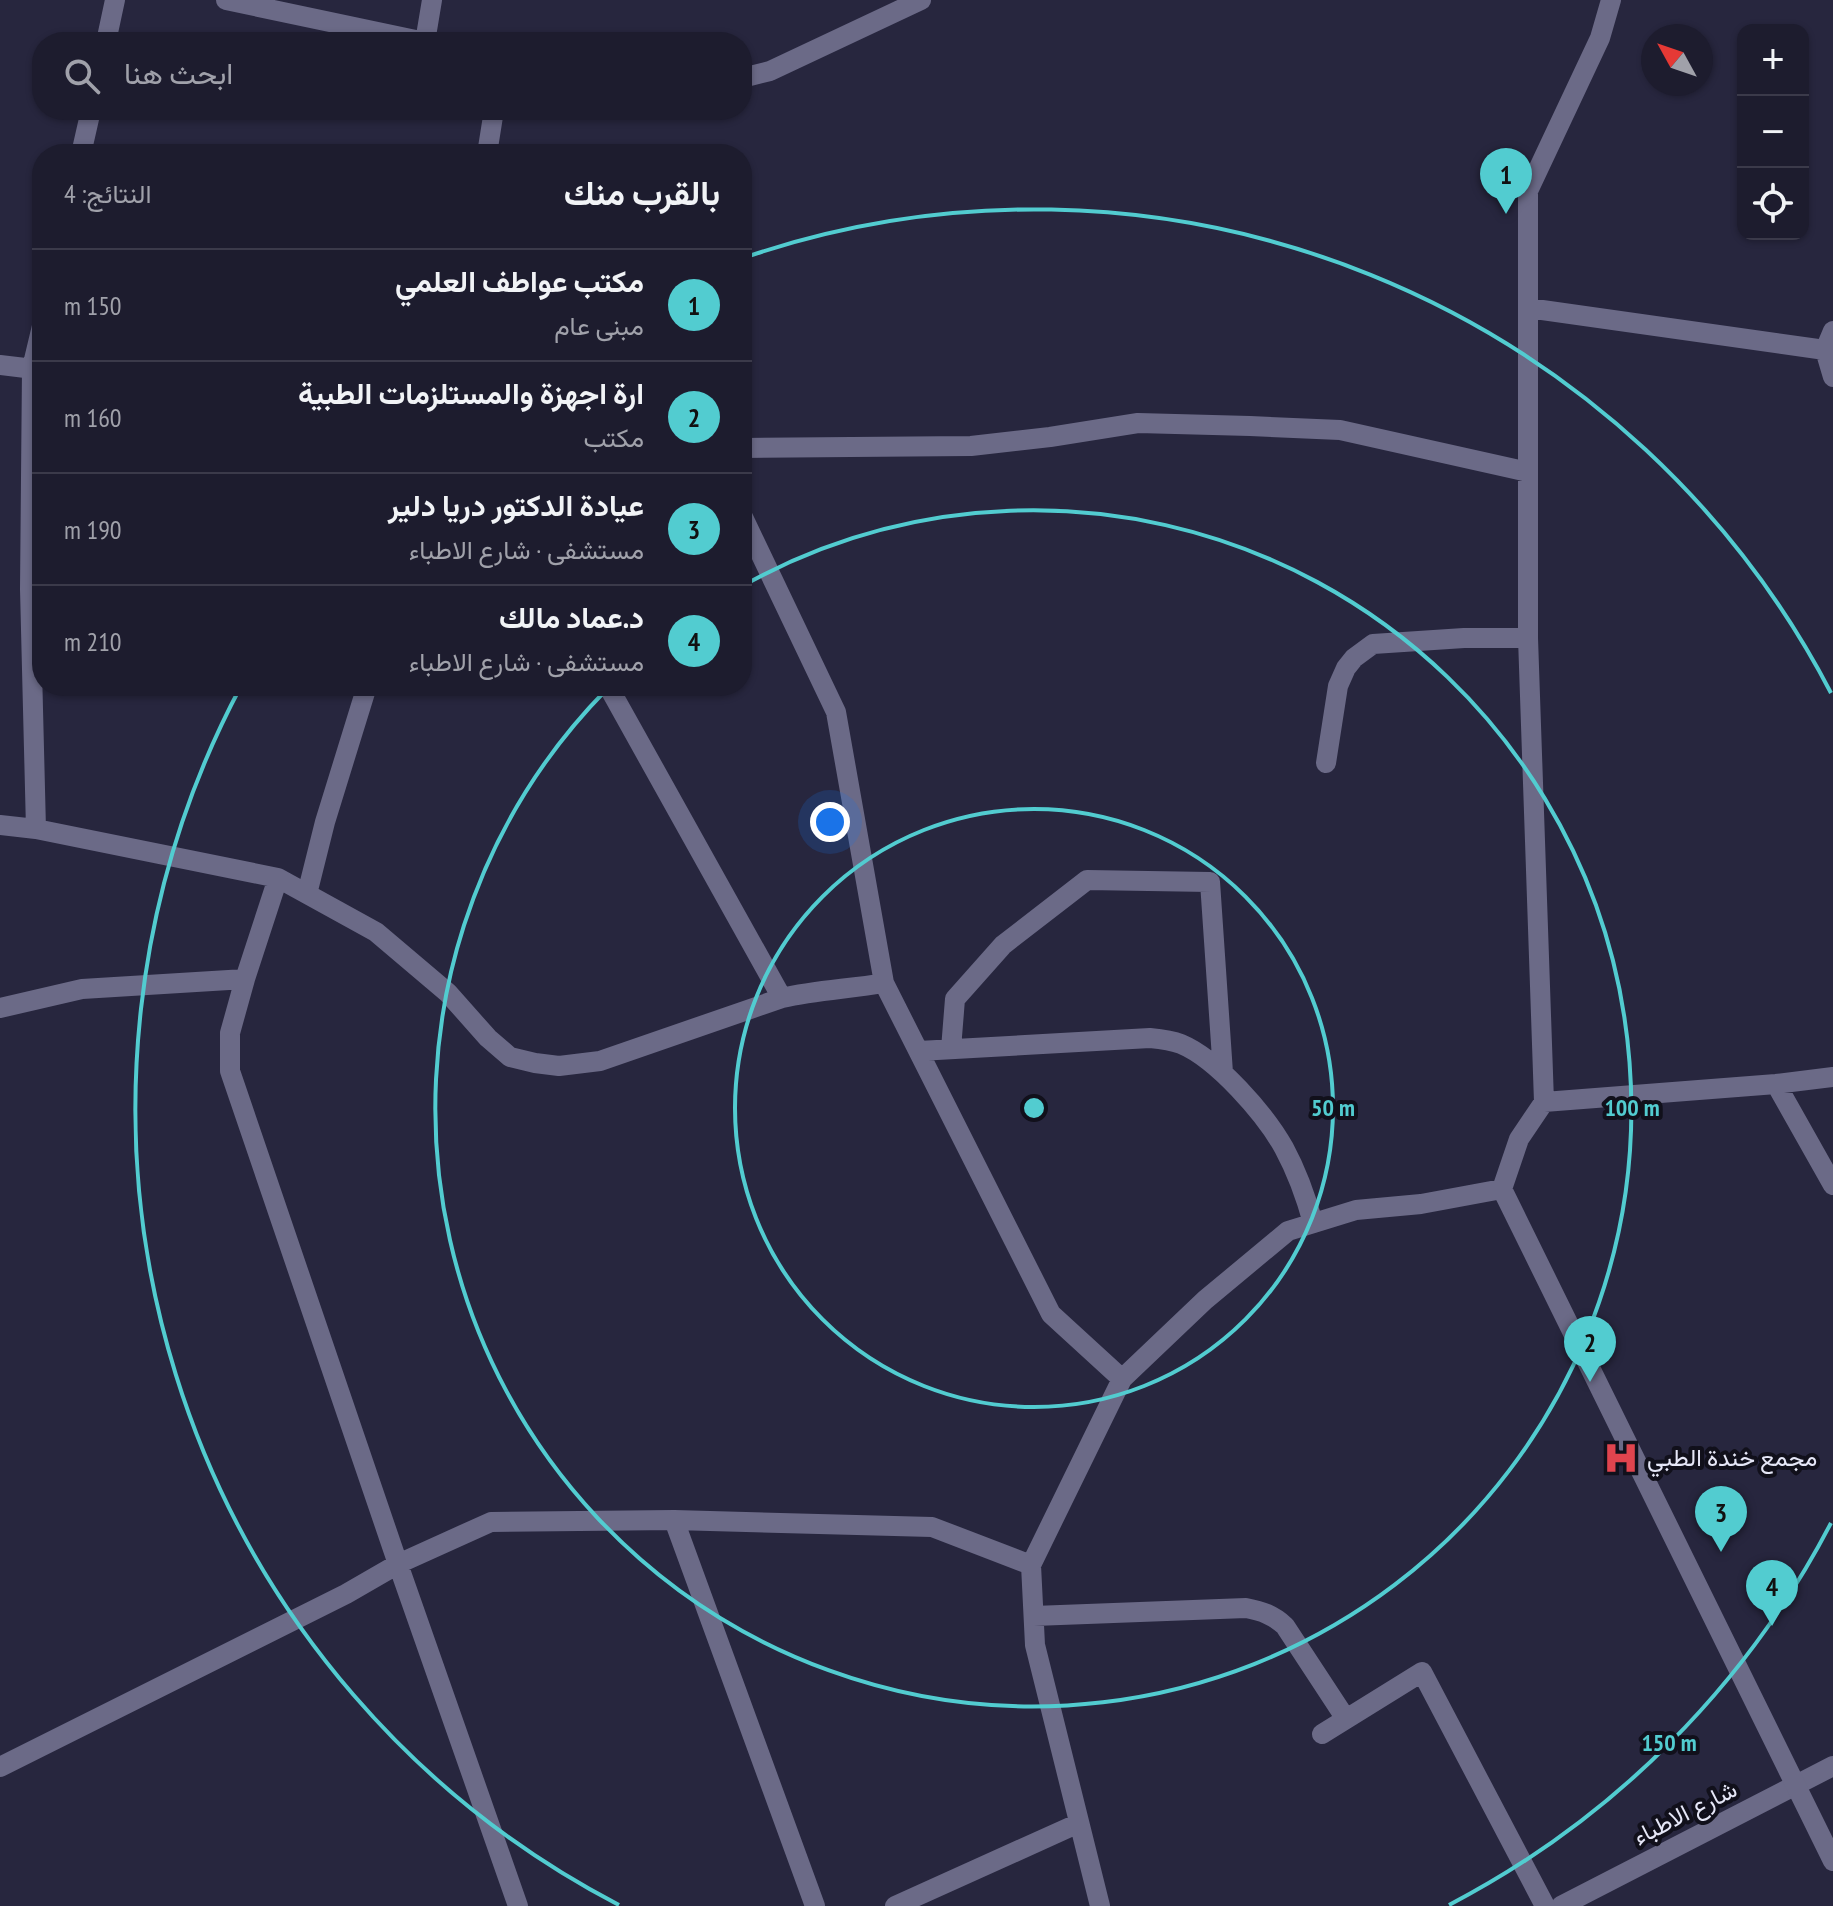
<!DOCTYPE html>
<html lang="ar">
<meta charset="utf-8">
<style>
body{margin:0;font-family:"PT Sans Narrow",Vazirmatn,sans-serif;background:#252536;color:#f1f3f6;direction:rtl}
.controls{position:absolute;right:24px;top:24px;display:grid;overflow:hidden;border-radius:16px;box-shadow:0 2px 6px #0004}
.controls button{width:72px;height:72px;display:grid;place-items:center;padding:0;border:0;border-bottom:2px solid #3b3a4a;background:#1d1c2e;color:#f1f3f6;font:40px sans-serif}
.compass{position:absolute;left:1641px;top:24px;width:72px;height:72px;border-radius:50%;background:#1d1c2e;box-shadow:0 2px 6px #0004;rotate:310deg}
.you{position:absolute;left:830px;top:822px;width:28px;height:28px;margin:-20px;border:6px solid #fff;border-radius:50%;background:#1a73e8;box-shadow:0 0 0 12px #1a73e833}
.badge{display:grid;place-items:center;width:52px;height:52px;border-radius:50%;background:#52ccd0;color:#111;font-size:26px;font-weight:700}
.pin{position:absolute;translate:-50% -66px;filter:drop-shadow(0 2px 4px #0008)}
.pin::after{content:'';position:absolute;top:42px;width:28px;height:24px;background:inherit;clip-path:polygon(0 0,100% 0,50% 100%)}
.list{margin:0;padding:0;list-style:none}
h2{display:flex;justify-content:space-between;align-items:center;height:104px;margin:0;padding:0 32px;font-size:34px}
h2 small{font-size:26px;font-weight:400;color:#a0a1aa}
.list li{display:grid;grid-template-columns:52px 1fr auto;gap:24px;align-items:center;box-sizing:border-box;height:112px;padding:0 32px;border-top:2px solid #3b3a4a}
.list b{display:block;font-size:30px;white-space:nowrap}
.list p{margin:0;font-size:26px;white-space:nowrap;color:#a0a1aa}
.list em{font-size:26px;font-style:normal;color:#a0a1aa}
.icon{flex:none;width:44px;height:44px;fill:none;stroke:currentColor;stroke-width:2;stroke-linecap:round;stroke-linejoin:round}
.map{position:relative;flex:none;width:1833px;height:1906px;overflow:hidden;direction:ltr}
.search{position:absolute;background:#1d1c2e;box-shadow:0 2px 6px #0004;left:32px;top:32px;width:720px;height:88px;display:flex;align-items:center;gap:20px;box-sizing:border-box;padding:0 28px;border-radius:32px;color:#a0a1aa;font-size:30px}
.panel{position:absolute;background:#1d1c2e;box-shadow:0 2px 6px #0004;left:32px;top:144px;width:720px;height:552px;border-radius:32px;direction:rtl}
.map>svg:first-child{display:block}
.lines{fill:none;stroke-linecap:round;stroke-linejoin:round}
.pedestrian{stroke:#6b6a87;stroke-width:20}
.minor{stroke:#6b6a87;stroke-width:20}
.ring{fill:none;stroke:#52ccd0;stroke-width:4}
.labels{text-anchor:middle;stroke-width:8;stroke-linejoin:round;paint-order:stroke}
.poi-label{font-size:24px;fill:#e6e7f7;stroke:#11101b;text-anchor:start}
.street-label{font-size:24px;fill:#e6e7f7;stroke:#11101b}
.centre{fill:#52ccd0;stroke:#11101b;stroke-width:4}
.ring-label{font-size:24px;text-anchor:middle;font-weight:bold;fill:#52ccd0;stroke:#11101b;stroke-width:8;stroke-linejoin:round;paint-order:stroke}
</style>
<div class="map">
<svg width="1833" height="1906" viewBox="0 0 1833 1906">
<rect width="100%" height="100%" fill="#27263e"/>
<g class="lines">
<path class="pedestrian" d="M1561,1906L1833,1766"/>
<path class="minor" d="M226,0L425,42L432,0
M106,42L115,0
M742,78L770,71L921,0
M81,154L91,110
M487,154L494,110
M1528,308L1825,350
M1833,331L1825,350L1833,377
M0,365L42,370
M742,448L971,446L1050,437L1138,423L1250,426L1340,430L1528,472
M742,515L836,712L884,983
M608,686L782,998
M1326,763L1338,686L1346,668L1354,658L1373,644L1464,638H1528
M0,825L36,829L278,878L376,932L448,993L488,1038L510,1057L535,1063L559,1066L600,1061L782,998C816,990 850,989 884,983L1051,1314L1122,1379
M36,829L30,589L32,368L42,326
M278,878L245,979L230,1033V1071L398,1564L518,1906
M307,894L325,822L367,686
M0,1008L82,989L245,979
M951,1049L955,999L1003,945L1087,880L1210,882L1223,1073
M919,1051L1150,1038C1161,1039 1171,1040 1181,1044C1217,1059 1265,1114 1284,1148C1297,1172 1306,1197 1313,1223
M1776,1084L1833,1185
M1544,1102L1528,638V191L1600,38L1611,0
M1502,1189L1833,1861
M674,1520L815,1906
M1034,1616L1246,1608C1262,1611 1273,1615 1285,1626L1346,1719
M1322,1734L1422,1672L1545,1906
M0,1767L346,1594L398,1564L491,1522L674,1520L932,1527L1031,1565
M895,1906L1079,1823
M1100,1906L1035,1645L1031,1565L1122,1379L1205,1300L1288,1231L1356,1210L1421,1204L1502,1189L1519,1139L1544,1102L1776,1084L1833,1077"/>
</g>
<g class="ring">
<circle cx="1034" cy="1108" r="299"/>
<path d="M744 585A598 598 0 1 1 607 689"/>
<path d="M1831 1523A898 898 0 0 1 1449 1905M619 1905A898 898 0 0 1 241 686M749 256A898 898 0 0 1 1831 693"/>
</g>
<defs>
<g id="hospital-bare" transform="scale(2.76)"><path d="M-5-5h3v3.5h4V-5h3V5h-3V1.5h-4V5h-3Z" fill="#e0444e" stroke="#11101b" stroke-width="2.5" paint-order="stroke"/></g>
</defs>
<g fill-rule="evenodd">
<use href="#hospital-bare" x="1621" y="1458"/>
</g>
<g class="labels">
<g class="poi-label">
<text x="1647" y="1466">مجمع خندة الطبي</text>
</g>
<g class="street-label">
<text transform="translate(1685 1813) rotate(-27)" y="8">شارع الاطباء</text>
</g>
</g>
<circle cx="1034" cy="1108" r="12" class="centre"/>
<g class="ring-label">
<text x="1333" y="1116">50 m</text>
<text x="1632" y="1116">100 m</text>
<text x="1669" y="1751">150 m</text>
</g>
</svg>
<div class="controls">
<button>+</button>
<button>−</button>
<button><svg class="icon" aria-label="locate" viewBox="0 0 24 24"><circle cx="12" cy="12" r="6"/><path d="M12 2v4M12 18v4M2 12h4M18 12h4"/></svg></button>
</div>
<svg class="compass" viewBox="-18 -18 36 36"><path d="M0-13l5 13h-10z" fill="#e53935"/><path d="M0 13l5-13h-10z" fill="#a0a1aa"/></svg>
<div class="you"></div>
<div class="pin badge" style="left:1506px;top:214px">1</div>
<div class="pin badge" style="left:1590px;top:1382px">2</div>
<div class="pin badge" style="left:1721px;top:1552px">3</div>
<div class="pin badge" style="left:1772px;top:1626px">4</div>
<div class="search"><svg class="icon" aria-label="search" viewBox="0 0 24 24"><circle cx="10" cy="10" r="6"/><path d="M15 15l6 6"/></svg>ابحث هنا</div>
<section class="panel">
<h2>بالقرب منك<small>النتائج: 4</small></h2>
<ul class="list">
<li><span class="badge">1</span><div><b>مكتب عواطف العلمي</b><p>مبنى عام</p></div><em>150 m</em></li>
<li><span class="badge">2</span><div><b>ارة اجهزة والمستلزمات الطبية</b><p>مكتب</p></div><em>160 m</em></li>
<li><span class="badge">3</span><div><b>عيادة الدكتور دريا دلير</b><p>مستشفى · شارع الاطباء</p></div><em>190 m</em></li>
<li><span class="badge">4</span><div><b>د.عماد مالك</b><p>مستشفى · شارع الاطباء</p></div><em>210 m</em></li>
</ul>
</section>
</div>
